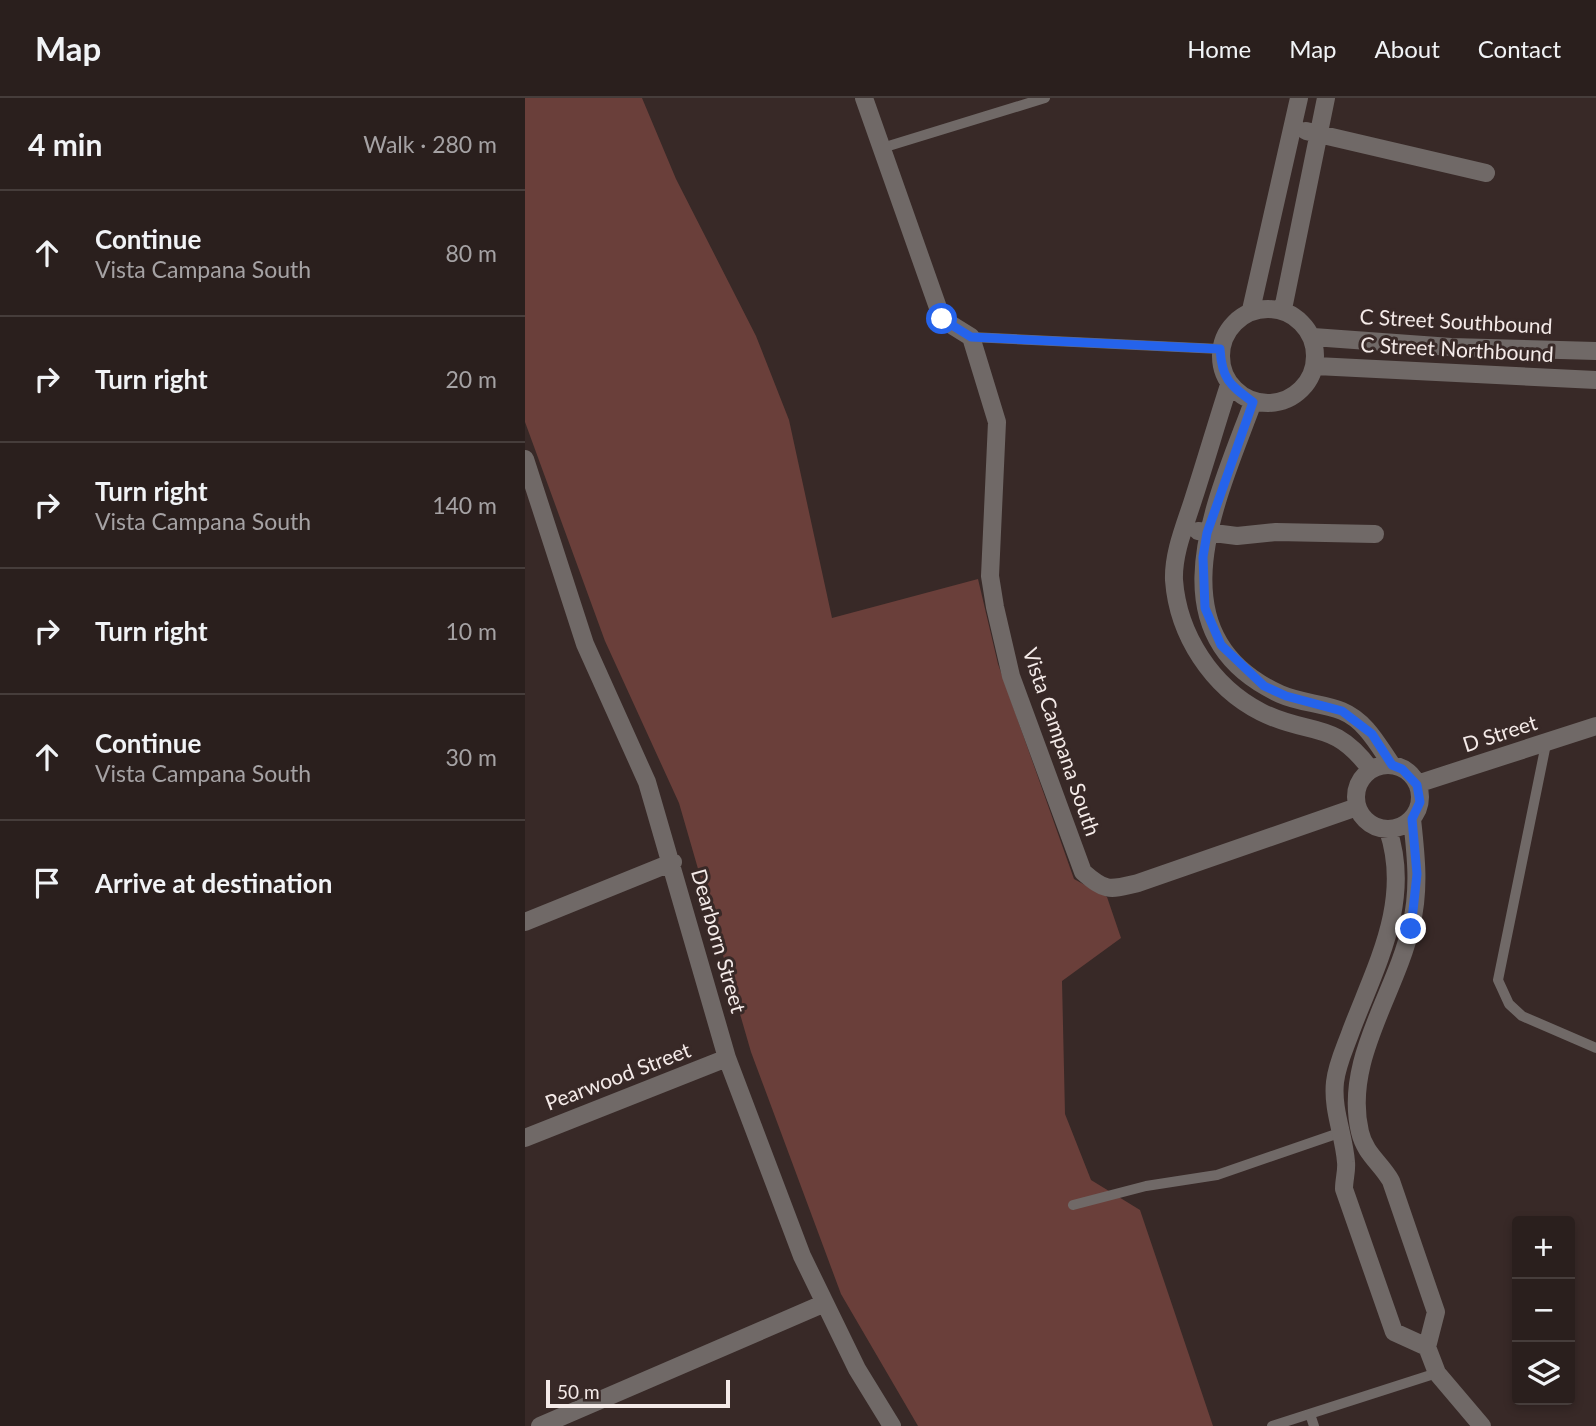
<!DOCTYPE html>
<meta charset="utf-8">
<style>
body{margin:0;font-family:Lato,sans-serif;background:#322726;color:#f1f3f6}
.controls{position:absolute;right:21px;bottom:21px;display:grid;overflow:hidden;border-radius:7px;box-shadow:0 4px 10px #0003}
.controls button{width:63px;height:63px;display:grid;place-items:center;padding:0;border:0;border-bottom:2px solid #463d3b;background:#2a1f1d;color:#f1f3f6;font:35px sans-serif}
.scale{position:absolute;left:21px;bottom:18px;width:184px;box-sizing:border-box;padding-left:7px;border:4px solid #f4eae8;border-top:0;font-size:19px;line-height:24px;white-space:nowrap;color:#f4eae8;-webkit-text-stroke:5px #382927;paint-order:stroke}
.stop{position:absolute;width:21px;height:21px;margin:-16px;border:5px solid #2563eb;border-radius:50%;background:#fff}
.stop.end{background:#2563eb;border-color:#fff;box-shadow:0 2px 7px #0008}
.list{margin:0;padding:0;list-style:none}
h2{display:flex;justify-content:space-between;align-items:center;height:91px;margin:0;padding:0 28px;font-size:30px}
h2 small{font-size:23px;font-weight:400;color:#a5a2a4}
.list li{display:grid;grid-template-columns:46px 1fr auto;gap:21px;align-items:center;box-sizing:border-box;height:126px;padding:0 28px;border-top:2px solid #463d3b}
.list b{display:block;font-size:26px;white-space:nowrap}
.list p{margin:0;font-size:23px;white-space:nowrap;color:#a5a2a4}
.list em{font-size:23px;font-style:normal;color:#a5a2a4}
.icon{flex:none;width:38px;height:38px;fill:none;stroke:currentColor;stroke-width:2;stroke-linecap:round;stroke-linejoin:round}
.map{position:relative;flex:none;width:1071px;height:1328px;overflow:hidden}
header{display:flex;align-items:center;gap:42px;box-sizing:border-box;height:98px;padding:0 35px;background:#2a1f1d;border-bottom:2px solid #463d3b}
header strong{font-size:33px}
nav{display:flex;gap:38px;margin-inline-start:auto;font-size:24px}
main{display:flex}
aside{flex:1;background:#2a1f1d}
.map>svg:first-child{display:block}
.green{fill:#6a3f3a}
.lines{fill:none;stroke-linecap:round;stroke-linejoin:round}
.lane{stroke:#706967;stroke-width:10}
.street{stroke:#706967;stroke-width:18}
.route{stroke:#2563eb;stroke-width:9}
.labels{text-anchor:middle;stroke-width:6;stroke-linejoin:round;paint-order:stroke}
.street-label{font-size:21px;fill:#f4eae8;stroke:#382927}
</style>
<header>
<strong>Map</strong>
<nav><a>Home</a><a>Map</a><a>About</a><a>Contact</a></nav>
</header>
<main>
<aside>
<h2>4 min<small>Walk · 280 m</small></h2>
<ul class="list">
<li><svg class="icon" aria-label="ahead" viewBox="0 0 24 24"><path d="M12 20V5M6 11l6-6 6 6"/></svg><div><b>Continue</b><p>Vista Campana South</p></div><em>80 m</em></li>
<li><svg class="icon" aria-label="right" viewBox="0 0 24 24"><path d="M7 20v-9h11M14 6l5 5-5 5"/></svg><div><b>Turn right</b></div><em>20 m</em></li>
<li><svg class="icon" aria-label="right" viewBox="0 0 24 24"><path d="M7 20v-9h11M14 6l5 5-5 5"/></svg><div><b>Turn right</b><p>Vista Campana South</p></div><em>140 m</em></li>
<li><svg class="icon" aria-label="right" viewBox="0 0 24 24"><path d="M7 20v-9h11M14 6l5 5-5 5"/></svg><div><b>Turn right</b></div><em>10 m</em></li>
<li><svg class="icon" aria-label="ahead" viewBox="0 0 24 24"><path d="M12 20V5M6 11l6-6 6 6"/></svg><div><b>Continue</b><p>Vista Campana South</p></div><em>30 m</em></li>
<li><svg class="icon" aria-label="arrive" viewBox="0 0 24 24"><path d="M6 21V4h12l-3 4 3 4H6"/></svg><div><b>Arrive at destination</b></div></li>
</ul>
</aside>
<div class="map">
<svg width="1071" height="1328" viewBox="0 0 1071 1328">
<rect width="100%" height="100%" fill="#382927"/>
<path class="green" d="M0,0H117L151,81L231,238L264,322L307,520L453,481L473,566L549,781L582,799L596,840L537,883L540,1016L566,1082L615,1112L688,1328H393L316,1196L226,954L154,705L80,543L0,324Z"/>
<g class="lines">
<path class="lane" d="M357,50L520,0
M446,239L695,251
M1021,646L973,882L984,906L997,918L1071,950
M548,1107L621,1088L692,1077L814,1035
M785,1316L789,1328
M747,1328L912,1275"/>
<path class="street" d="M339,0L417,221L446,239L472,324L465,478L470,509L486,578L558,774C581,794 584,792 613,785L832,709
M781,33L961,75
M696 258a47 47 0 1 1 94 0a47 47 0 1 1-94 0Z
M758,211L801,0
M726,212L774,0
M788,239L926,249L1071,253
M791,268L1071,282
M704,287C692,324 681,362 669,399C661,425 648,454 649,482C653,537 687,589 736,614C785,639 808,620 846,672
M728,304C692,402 625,536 755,596C775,605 797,605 817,613C841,623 853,647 867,667
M0,361L60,546L122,684L202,960L277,1158L332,1271L367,1328
M673,433L712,438L751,434L850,436
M831 699a32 32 0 1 1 64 0a32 32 0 1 1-64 0Z
M892,686L1071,628
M887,721C891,757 895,792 886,828C871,896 818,962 835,1034C840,1056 856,1065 866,1083L911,1214L902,1249
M863,732C887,803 851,867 826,933C820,950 812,966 810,984C807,1012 819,1037 821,1064C822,1073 819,1081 819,1091L869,1234L902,1249
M0,824L148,764
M0,1040L202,960
M902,1249L912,1275L957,1328
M15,1328L300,1205"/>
</g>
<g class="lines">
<path class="route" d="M417,221L446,239L695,251C697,282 705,287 728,304L682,435L678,459L680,510L696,547L739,588L761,598L817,613L847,636L867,667L877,671L892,687L895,704L887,721L892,776L886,831"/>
</g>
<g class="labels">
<g class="street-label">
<text transform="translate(931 224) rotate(3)" y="7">C Street Southbound</text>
<text transform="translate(932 252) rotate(3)" y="7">C Street Northbound</text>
<text transform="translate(975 636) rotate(-18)" y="7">D Street</text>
<text transform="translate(536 644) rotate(71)" y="7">Vista Campana South</text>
<text transform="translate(193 843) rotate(74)" y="7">Dearborn Street</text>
<text transform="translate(93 979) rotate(-21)" y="7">Pearwood Street</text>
</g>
</g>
</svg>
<div class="controls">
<button>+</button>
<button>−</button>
<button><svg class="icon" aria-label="layers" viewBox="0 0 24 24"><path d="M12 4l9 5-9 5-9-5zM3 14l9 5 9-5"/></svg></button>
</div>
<div class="scale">50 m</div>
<div class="stop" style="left:417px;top:221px"></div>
<div class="stop end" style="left:886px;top:831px"></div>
</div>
</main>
